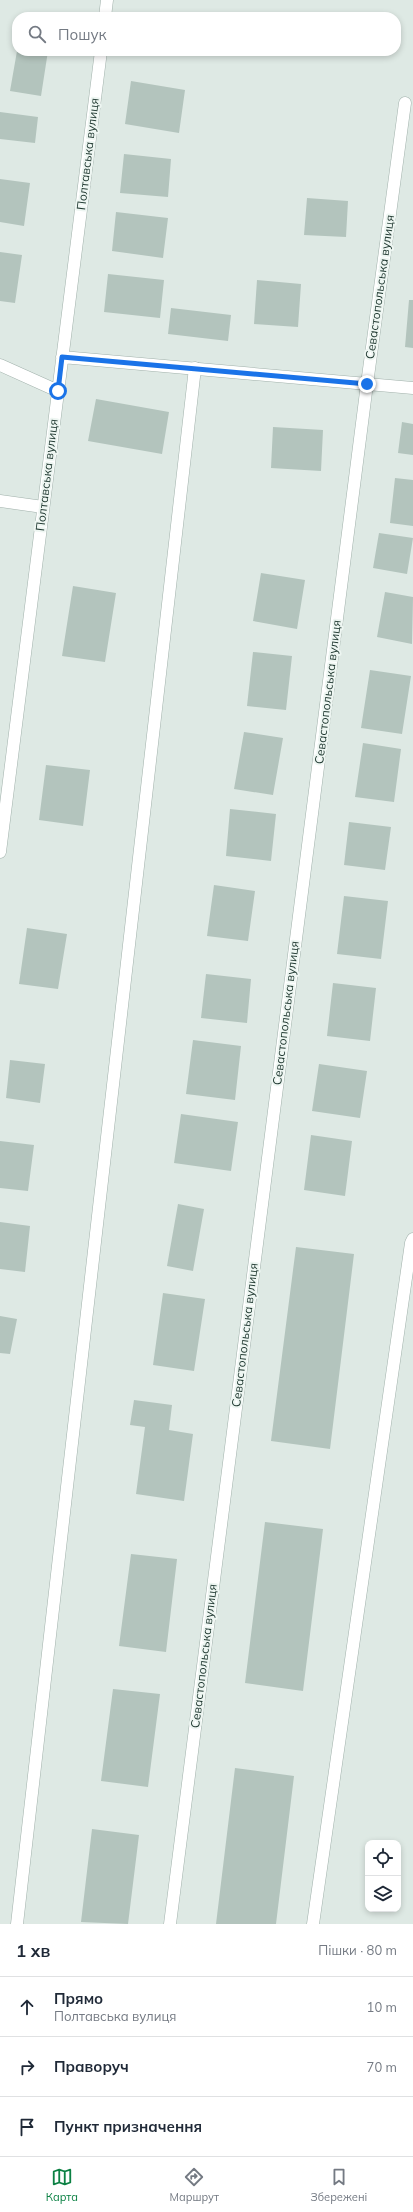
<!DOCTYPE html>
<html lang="uk">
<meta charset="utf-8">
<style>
body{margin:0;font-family:Mulish,sans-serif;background:#f2f2f3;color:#1f2937}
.controls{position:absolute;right:12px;bottom:12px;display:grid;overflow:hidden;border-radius:8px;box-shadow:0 2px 6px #0003}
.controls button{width:36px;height:36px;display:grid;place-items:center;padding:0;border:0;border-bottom:1px solid #e0e1e3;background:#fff;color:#1f2937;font:20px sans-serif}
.stop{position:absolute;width:12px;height:12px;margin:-9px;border:3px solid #1a73e8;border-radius:50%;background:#fff}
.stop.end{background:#1a73e8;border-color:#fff;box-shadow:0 1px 4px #0008}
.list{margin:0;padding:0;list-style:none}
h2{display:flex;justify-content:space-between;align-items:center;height:52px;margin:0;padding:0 16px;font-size:17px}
h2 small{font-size:13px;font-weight:400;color:#747a83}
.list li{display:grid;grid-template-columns:26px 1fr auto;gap:12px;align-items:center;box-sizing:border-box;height:60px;padding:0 16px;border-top:1px solid #e0e1e3}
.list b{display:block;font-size:15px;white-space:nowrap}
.list p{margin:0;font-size:13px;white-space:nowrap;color:#747a83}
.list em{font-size:13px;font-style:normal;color:#747a83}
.icon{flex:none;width:22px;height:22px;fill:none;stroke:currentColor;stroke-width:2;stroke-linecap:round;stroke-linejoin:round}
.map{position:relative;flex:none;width:413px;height:1924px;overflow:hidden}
.search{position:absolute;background:#fff;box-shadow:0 2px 6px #0003;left:12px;right:12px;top:12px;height:44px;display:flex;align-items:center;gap:10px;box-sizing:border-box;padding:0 14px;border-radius:16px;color:#747a83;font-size:15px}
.sheet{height:232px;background:#fff}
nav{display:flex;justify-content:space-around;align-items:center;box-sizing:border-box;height:56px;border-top:1px solid #e0e1e3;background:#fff;font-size:11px;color:#747a83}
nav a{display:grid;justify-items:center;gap:2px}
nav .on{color:#0b8043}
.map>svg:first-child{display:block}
.building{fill:#b3c4bd}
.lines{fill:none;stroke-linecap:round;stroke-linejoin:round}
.service-casing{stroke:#a1b1ab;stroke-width:13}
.minor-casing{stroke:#a1b1ab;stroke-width:13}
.service{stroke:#fff;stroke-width:12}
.minor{stroke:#fff;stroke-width:12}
.route{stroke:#1a73e8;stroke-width:5}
.labels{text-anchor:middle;stroke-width:4;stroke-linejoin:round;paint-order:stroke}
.street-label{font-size:12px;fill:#203931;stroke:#eef6f2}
</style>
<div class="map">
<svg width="413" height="1924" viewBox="0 0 413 1924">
<rect width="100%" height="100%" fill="#dee9e4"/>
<path class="building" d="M17,51H48L41,96L10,91Z
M131,81L185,90L179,133L125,124Z
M0,112L38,117L35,143L0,139Z
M124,154L171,159L168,197L120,193Z
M0,179L30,183L24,226L0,222Z
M307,198L348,201L346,237L304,235Z
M116,212L168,218L163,258L112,251Z
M0,252L22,255L15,303L0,301Z
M108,274L164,280L160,318L104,312Z
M257,280L301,284L298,327L254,324Z
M409,300H413V348L405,347Z
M171,308L231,315L228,341L168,334Z
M96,399L169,412L162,454L88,441Z
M402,422L413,424V455L398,453Z
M273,427L323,430L321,471L271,468Z
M395,478L413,480V526L390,523Z
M379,533L413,538L407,574L373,568Z
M261,573L305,580L297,629L253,621Z
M73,586L116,593L105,662L62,656Z
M385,592L413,597L412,644L377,637Z
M253,652L292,656L286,710L247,706Z
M370,670L411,676L402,734L361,728Z
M244,732L283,738L273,795L234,789Z
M363,743L401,749L394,802L355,797Z
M46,765L90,770L83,826L39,820Z
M230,809L276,814L271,861L226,856Z
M349,822L391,827L385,870L344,865Z
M214,885L255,891L248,941L207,936Z
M344,896L388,901L381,959L337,954Z
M27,928L67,934L58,989L19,984Z
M206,974L251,979L247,1023L201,1018Z
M333,983L376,988L370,1041L327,1036Z
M193,1040L241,1046L235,1100L186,1094Z
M10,1060L45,1064L40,1103L6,1098Z
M319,1064L367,1071L360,1118L312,1111Z
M181,1114L238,1122L231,1171L174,1163Z
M311,1135L352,1141L345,1196L304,1190Z
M0,1141L34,1145L28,1191L0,1188Z
M178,1204L204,1209L193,1271L167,1266Z
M0,1222L30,1226L25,1272L0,1269Z
M296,1247L354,1254L330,1449L271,1441Z
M163,1293L205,1299L194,1371L153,1365Z
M0,1316L17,1319L10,1354L0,1353Z
M134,1400L172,1405L169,1430L193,1434L184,1501L136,1494L145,1427L130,1425Z
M265,1522L323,1529L303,1691L245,1683Z
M131,1554L177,1559L166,1652L119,1646Z
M113,1689L160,1694L148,1787L101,1781Z
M235,1768L294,1776L276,1924H216Z
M92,1829L139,1835L128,1924L81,1922Z"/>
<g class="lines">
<g class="service-casing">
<path id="service" d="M17,1924L195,368
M313,1924L411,1243L413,1239"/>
</g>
<g class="minor-casing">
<path id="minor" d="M105,17L107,0
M62,357L413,388
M0,365L58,391
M0,501L43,507
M0,852L101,51
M170,1924L367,384L405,103"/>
</g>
<use href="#service" class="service"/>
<use href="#minor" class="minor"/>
</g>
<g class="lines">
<path class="route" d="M58,391L62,357L367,384"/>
</g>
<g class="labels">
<g class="street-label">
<text transform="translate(88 154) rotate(-83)" y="4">Полтавська вулиця</text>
<text transform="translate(380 287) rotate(-82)" y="4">Севастопольська вулиця</text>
<text transform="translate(47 475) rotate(-83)" y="4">Полтавська вулиця</text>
<text transform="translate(328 692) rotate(-83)" y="4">Севастопольська вулиця</text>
<text transform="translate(286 1013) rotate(-83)" y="4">Севастопольська вулиця</text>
<text transform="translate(245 1335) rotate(-83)" y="4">Севастопольська вулиця</text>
<text transform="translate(204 1656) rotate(-83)" y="4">Севастопольська вулиця</text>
</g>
</g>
</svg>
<div class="controls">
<button><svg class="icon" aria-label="locate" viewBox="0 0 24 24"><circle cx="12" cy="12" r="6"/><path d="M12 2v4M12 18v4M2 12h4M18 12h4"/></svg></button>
<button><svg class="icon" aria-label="layers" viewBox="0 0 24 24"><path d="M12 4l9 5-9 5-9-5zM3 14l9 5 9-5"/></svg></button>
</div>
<div class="stop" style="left:58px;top:391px"></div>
<div class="stop end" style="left:367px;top:384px"></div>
<div class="search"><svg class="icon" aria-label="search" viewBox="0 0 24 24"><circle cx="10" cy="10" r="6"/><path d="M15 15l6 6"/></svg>Пошук</div>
</div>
<section class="sheet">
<h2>1 хв<small>Пішки · 80 m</small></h2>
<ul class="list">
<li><svg class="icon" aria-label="ahead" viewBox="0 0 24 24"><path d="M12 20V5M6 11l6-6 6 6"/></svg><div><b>Прямо</b><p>Полтавська вулиця</p></div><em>10 m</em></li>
<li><svg class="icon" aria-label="right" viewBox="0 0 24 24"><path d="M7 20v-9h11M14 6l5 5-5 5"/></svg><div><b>Праворуч</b></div><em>70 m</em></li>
<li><svg class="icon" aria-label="arrive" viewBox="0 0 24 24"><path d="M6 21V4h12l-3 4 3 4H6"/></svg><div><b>Пункт призначення</b></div></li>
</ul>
</section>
<nav>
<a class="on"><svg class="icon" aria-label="map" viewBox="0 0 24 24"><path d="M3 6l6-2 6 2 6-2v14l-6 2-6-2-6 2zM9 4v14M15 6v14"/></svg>Карта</a>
<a><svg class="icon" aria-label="directions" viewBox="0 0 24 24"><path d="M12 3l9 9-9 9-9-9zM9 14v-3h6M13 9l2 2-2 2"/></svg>Маршрут</a>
<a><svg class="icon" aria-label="saved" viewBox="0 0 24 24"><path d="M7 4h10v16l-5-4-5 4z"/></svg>Збережені</a>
</nav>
